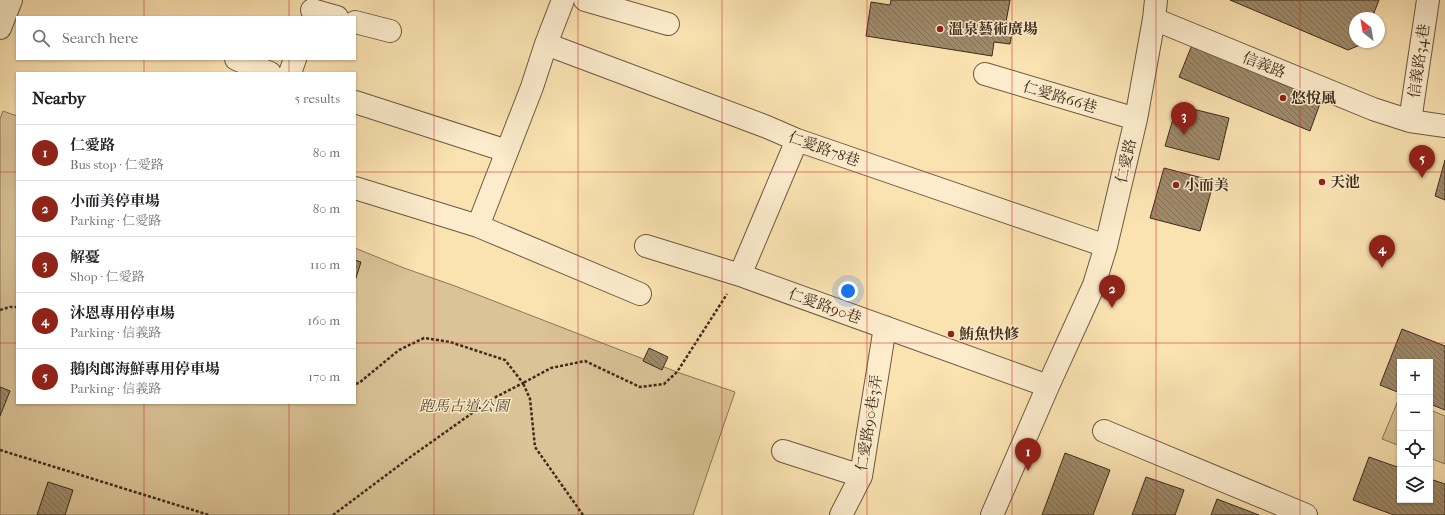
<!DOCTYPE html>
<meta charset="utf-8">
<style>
body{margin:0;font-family:"IM FELL French Canon","Noto Serif TC",serif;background:#f2f2f2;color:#202124}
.controls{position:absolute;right:12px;bottom:12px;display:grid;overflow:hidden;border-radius:0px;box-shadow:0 1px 3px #0004}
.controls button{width:36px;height:36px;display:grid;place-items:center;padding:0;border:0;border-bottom:1px solid #e0e0e0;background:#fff;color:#202124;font:20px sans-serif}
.compass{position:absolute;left:1349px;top:12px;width:36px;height:36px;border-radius:50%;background:#fff;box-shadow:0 1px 3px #0004;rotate:329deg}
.you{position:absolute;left:848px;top:291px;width:14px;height:14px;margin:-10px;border:3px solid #fff;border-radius:50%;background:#1a73e8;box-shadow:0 0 0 6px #1a73e833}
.badge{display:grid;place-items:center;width:26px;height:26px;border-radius:50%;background:#8f2418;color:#fff;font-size:13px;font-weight:700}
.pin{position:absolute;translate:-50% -33px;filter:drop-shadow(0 1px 2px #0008)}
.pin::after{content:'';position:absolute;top:21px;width:14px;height:12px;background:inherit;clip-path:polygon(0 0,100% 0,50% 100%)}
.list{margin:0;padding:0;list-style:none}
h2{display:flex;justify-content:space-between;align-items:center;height:52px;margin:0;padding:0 16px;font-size:17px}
h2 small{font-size:13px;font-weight:400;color:#757577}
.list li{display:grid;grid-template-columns:26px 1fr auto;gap:12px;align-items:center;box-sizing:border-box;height:56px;padding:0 16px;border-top:1px solid #e0e0e0}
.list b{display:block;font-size:15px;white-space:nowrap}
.list p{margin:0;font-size:13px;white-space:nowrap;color:#757577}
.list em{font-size:13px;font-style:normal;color:#757577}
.icon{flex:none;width:22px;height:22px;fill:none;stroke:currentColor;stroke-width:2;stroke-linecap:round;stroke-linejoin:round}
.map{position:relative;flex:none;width:1445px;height:515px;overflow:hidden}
.search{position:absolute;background:#fff;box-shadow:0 1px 3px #0004;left:16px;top:16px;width:340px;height:44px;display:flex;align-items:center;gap:10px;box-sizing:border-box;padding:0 14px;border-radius:0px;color:#757577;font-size:15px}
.panel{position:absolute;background:#fff;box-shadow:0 1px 3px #0004;left:16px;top:72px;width:340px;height:332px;border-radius:0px}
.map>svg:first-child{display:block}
.park{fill:#dac397;stroke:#8c7758}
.building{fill:url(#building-back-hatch);stroke:#3d2b1a}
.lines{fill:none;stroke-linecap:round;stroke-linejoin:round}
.minor-casing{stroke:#6c5940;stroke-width:24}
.path{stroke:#3d2b1a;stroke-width:2.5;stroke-dasharray:3 2;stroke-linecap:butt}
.minor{stroke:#fceccc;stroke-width:22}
.grid{fill:none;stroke:#d62828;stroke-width:1;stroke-opacity:0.55}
.poi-dot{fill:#8f2418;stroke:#fceccc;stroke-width:1.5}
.labels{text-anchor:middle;stroke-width:3;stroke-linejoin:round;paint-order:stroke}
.poi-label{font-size:15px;font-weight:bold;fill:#3d2b1a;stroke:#fceccc;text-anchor:start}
.street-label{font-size:15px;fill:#3d2b1a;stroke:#fceccc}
.park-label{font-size:15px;font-style:italic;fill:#5c4933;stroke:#fceccc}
</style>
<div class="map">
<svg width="1445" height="515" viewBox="0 0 1445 515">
<defs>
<pattern id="building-back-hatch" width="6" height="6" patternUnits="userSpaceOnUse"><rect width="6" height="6" fill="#9f8a69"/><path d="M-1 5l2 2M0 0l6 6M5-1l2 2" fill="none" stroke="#837156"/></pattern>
</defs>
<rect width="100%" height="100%" fill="#fae2b1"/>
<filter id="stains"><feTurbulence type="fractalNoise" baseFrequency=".005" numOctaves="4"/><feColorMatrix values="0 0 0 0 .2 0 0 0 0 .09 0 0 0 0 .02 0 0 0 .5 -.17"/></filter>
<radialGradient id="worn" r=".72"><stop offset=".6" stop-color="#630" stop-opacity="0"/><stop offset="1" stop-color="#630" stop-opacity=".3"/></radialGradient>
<path class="park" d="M3,111L17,116V403H355V248L404,268L455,286L677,372L735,392L693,515H0V119Z
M1399,398H1400V446L1382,439Z
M1430,410L1445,416V464L1430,458Z"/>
<path class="building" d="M891,0H1010L1006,22L1014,23L1010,44L994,42L992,56L866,36L871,2L890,5Z
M1230,0H1379L1372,18H1355V42H1362L1360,45L1348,50Z
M1192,45L1322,98L1310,131L1179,77Z
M1177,105L1229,118L1219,160L1165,146Z
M1445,160V200L1435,196Z
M1164,168L1214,181L1200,231L1150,218Z
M355,260L361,262L355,281Z
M1402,329L1445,346V410L1430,404V362H1400V393L1380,385Z
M649,348L668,357L662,370L643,361Z
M0,387L10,391L0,416Z
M1065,453L1110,470L1093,515H1042Z
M1369,457L1400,468V500H1430V479L1445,484V515H1394L1353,500Z
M1146,477L1184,490L1175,515H1132Z
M48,482L73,490L65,515H37Z
M1217,499L1259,515H1211Z"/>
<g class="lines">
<g class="minor-casing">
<path id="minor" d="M585,0L668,24
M312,10L337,17
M1154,19L1373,109L1410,121L1445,126
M355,22L390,31
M0,28L11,0
M546,44L767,127L797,140L1106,246
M236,59L270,73
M290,73L295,59
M985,74L1136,119
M355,102L507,151
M1410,121L1428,0
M797,140L740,275L1048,386
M355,188L478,226L640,294
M478,226L532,87L546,44L563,0
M646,246L740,275
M1104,431L1306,515
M783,451L861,476
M841,515L861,476L885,327
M992,515L1048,386L1094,285L1106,246L1136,119L1154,19L1156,0"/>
</g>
<path class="path" d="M0,310L10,307H17
M0,450L209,515
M333,515L409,458L492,399L523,383L505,360L450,342L424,338L399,350L359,383L355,384
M583,515L535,447L530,399L523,383L551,368L585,361L640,387L664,384L677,372L727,294"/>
<use href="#minor" class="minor"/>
</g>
<path class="grid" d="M144,0V17M289,0V17M434,0V515M578,0V515M722,0V515M867,0V515M1012,0V515M1156,0V515M1300,0V515M144,59V73M289,59V73M0,172H17M355,172H1445M0,343H17M355,343H1445M144,403V515M289,403V515"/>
<g class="poi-dot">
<circle cx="940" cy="29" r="4"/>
<circle cx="1283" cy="98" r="4"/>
<circle cx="1322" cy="182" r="4"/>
<circle cx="1176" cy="185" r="4"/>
<circle cx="951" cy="334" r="4"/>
</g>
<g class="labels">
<g class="poi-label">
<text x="948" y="34">溫泉藝術廣場</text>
<text x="1291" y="103">悠悅風</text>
<text x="1330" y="187">天池</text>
<text x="1184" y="190">小而美</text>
<text x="959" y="339">鮪魚快修</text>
</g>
<g class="street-label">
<text transform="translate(1419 61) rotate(-82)" y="5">信義路34巷</text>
<text transform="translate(1264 65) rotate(22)" y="5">信義路</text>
<text transform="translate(1060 97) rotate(17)" y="5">仁愛路66巷</text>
<text transform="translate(824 149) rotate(20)" y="5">仁愛路78巷</text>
<text transform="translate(1126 161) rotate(-77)" y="5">仁愛路</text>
<text transform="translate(825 306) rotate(20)" y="5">仁愛路90巷</text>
<text transform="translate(869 423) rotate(-81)" y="5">仁愛路90巷3弄</text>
</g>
<g class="park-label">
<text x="464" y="411">跑馬古道公園</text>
</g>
</g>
<rect width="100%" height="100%" filter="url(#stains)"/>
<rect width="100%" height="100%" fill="url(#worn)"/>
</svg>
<div class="controls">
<button>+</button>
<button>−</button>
<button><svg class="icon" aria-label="locate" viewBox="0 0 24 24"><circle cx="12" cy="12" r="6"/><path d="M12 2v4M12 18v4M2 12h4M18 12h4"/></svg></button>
<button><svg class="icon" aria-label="layers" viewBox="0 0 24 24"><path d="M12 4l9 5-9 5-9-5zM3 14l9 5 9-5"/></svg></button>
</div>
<svg class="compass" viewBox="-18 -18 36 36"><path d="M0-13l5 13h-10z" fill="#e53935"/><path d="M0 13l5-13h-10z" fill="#757577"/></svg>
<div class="you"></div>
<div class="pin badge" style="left:1028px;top:471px">1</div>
<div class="pin badge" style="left:1112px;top:308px">2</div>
<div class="pin badge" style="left:1184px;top:135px">3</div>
<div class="pin badge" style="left:1382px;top:268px">4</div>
<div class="pin badge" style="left:1422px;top:178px">5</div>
<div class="search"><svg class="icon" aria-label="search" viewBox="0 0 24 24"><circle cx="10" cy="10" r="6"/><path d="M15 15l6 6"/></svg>Search here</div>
<section class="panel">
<h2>Nearby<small>5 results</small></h2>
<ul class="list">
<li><span class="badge">1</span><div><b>仁愛路</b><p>Bus stop · 仁愛路</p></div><em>80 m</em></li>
<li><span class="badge">2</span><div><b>小而美停車場</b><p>Parking · 仁愛路</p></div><em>80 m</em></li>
<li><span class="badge">3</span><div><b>解憂</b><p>Shop · 仁愛路</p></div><em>110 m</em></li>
<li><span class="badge">4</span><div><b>沐恩專用停車場</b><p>Parking · 信義路</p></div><em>160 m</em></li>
<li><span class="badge">5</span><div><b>鵝肉郎海鮮專用停車場</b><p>Parking · 信義路</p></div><em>170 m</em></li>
</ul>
</section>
</div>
